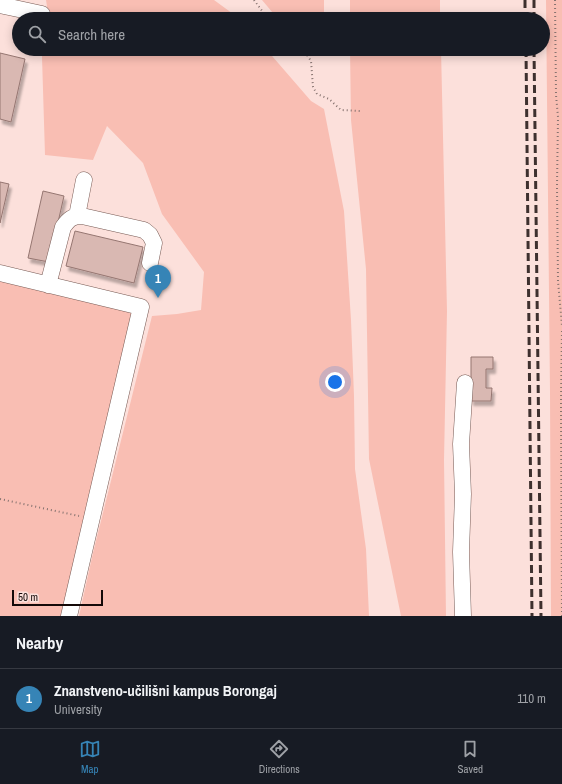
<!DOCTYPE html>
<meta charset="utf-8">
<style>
body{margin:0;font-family:"Archivo Narrow",sans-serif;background:#20242c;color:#f1f3f6}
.scale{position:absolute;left:12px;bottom:10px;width:91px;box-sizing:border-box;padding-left:4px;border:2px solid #140908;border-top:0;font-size:11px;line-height:14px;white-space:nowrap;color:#140908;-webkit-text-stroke:3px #fce0db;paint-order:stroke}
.you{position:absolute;left:335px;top:382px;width:14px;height:14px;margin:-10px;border:3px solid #fff;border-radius:50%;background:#1a73e8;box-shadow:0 0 0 6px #1a73e833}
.badge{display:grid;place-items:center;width:26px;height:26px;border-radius:50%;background:#3684b6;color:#fff;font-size:13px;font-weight:700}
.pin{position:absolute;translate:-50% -33px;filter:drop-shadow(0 1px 2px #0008)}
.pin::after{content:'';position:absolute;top:21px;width:14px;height:12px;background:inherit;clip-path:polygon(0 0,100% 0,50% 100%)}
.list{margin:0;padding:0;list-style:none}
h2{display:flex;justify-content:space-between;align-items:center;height:52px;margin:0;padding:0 16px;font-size:17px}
h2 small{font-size:13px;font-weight:400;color:#9ea1a6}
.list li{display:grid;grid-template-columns:26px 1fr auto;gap:12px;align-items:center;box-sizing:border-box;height:60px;padding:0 16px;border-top:1px solid #363941}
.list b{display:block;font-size:15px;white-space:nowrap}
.list p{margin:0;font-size:13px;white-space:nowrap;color:#9ea1a6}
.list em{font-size:13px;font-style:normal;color:#9ea1a6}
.icon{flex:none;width:22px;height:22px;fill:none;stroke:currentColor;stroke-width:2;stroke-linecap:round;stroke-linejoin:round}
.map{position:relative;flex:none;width:562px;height:616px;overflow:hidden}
.search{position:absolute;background:#171b24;box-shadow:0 2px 10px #0003;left:12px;right:12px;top:12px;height:44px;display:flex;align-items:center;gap:10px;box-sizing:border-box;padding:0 14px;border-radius:22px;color:#9ea1a6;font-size:15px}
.sheet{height:112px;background:#171b24}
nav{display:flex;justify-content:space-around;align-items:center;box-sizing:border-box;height:56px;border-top:1px solid #363941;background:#171b24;font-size:11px;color:#9ea1a6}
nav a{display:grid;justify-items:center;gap:2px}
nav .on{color:#3684b6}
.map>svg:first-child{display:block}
.green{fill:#f9beb3}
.building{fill:#d9b8b2;stroke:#957671;filter:url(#shadow)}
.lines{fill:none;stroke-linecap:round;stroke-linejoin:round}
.minor-casing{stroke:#785b55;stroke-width:17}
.path{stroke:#867370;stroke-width:2;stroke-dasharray:1 3;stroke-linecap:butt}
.minor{stroke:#fff;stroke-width:16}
.rail{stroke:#3e302e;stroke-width:3;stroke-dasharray:8 4;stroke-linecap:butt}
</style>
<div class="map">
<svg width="562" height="616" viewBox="0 0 562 616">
<defs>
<filter id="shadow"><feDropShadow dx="2.5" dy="4.5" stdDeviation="1" flood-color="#0004"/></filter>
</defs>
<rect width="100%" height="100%" fill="#fce0db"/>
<path class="green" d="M46,0H214L240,19H49Z
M262,0H324V19H278Z
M350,0H440V19H350Z
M546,0H562V616H551L550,391Z
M43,49H266L311,101L324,109L344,211L351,320L354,396L355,469L366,549L369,616H79L93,553L152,316L177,314L201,310L204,272L162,214L143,163L107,126L93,160L45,155L42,57Z
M350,49H441L447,311L444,460L446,616H401L369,459L366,269L351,120Z
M0,276L130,310L132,314L66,616H0Z"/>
<path class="building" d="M0,53L25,59L11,122L0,119Z
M0,182L9,184L0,223Z
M43,191L64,196L49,262L28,258Z
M75,231L143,247L134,283L66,266Z
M471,357H493V369H486V388H492L491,401H471Z"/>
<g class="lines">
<g class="minor-casing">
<path id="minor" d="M0,5L42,14
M77,216L84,180
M0,273L141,307L69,616
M48,285L63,227C69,219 72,216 82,216L144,230L150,235L154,243L150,263
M463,616L461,552L463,494L461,444L465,383"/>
</g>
<path class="path" d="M254,0L268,19
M555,0L556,95L558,117L557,186L558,281L562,326
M297,49L307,55L311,61L313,87L317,94L329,99L341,110L360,111
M0,499L79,516
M562,616L561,403L562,330"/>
<use href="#minor" class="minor"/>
<path class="rail" d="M525,0V19
M534,0V19
M526,49L532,616
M534,49L541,616"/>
</g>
</svg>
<div class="scale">50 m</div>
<div class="you"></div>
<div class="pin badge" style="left:158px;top:298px">1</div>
<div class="search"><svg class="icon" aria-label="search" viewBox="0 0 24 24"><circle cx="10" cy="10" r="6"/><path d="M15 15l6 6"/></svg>Search here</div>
</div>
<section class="sheet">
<h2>Nearby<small></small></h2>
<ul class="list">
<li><span class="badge">1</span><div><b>Znanstveno-učilišni kampus Borongaj</b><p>University</p></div><em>110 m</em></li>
</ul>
</section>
<nav>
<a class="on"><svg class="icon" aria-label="map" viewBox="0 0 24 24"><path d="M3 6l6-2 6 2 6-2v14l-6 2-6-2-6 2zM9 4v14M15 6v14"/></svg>Map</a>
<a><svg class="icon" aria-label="directions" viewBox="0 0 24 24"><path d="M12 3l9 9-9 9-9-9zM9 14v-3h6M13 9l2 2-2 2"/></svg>Directions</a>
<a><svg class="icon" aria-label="saved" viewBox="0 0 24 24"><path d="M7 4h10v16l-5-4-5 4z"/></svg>Saved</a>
</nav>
